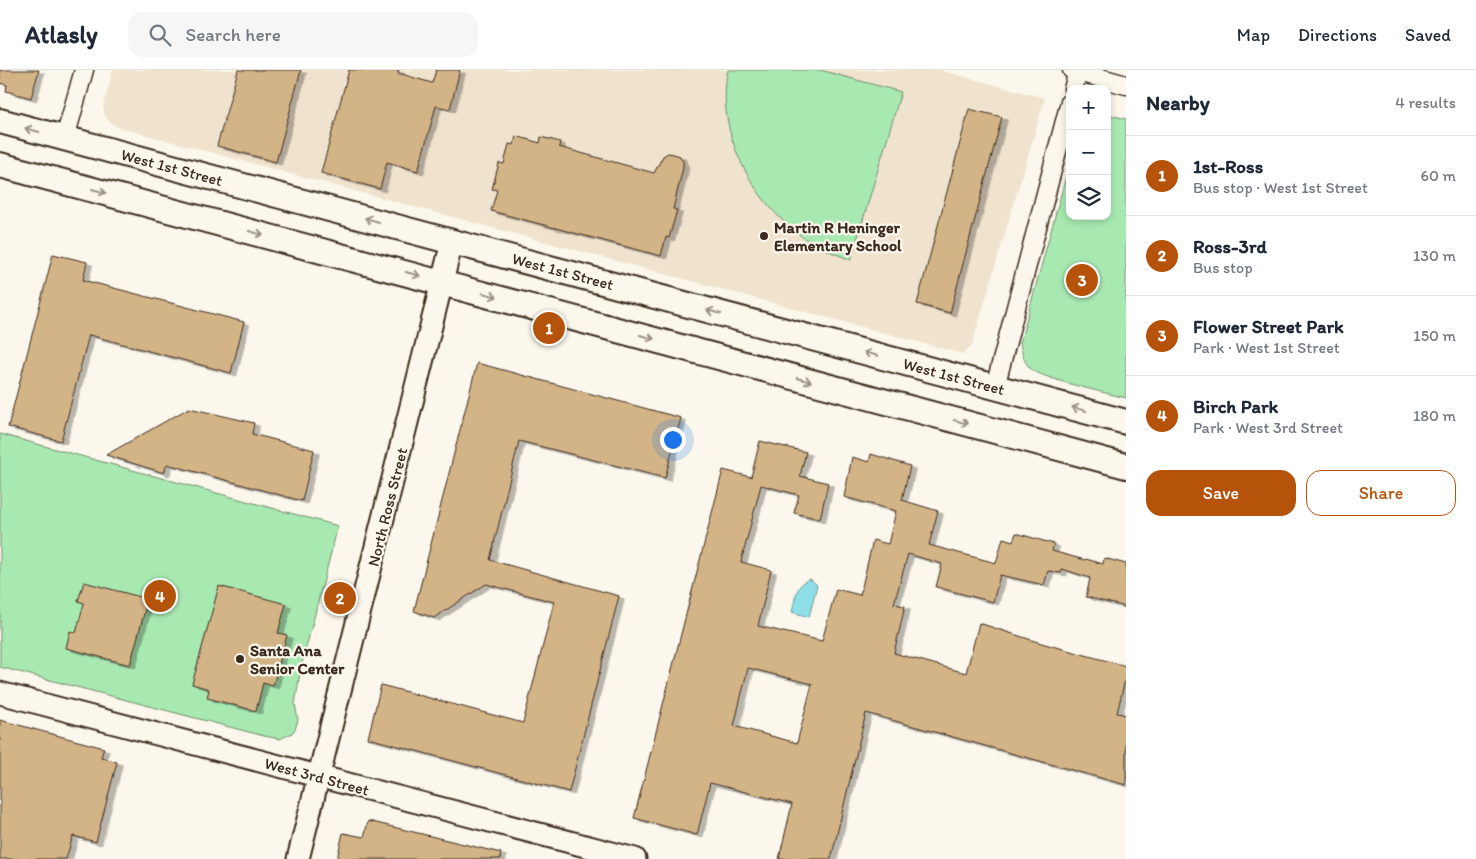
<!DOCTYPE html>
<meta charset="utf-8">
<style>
body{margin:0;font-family:Itim,sans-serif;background:#f6f6f7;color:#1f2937}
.controls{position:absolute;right:15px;top:15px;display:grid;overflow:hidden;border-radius:10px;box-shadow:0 2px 8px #0003}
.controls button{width:45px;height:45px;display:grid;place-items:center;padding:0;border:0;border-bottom:1px solid #e0e1e3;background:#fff;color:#1f2937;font:25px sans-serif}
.you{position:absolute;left:672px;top:369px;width:18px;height:18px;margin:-12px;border:4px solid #fff;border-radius:50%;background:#1a73e8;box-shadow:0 0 0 8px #1a73e833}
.badge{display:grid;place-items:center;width:32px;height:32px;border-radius:50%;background:#b45309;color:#fff;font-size:16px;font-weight:700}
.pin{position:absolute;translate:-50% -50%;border:2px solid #fff;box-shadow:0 1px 5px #0006}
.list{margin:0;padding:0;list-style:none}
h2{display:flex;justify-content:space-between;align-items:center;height:65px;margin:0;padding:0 20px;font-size:21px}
h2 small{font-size:16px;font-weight:400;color:#747a83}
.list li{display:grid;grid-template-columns:32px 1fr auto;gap:15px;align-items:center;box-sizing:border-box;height:80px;padding:0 20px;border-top:1px solid #e0e1e3}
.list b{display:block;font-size:19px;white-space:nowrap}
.list p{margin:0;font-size:16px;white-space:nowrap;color:#747a83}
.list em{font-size:16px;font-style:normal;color:#747a83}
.actions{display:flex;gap:10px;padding:15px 20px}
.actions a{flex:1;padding:11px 0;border:1px solid #b45309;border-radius:15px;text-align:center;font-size:18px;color:#b45309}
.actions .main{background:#b45309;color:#fff}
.icon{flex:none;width:28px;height:28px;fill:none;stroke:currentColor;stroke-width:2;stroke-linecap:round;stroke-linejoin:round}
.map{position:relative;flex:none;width:1126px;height:789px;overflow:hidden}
header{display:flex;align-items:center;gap:30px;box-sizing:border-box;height:70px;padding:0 25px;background:#fff;border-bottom:1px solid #e0e1e3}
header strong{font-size:24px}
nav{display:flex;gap:28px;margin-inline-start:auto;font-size:18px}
.search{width:350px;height:45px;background:#f6f6f7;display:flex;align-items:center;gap:12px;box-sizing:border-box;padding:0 18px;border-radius:15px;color:#747a83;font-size:19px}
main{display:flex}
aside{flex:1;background:#fff}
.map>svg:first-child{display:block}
.built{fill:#efe3ce}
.green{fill:#a8e9b2;stroke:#728a68}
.water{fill:#8edfe7;stroke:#6d9797}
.building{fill:#d3b487;stroke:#3b2a1e;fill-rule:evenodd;filter:url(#shadow)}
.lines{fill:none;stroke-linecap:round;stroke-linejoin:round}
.minor-casing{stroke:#3b2a1e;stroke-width:21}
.tertiary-casing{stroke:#3b2a1e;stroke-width:25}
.secondary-casing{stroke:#3b2a1e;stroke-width:28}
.minor{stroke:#fbf7ec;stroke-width:18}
.tertiary{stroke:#fbf7ec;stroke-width:21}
.secondary{stroke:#fbf7ec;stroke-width:24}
.oneway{stroke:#9b9085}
.poi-dot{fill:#3b2a1e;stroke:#fbf7ec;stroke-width:2}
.labels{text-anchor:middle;stroke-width:4.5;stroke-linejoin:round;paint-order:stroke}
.street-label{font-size:16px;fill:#3b2a1e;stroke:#fbf7ec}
.poi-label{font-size:16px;font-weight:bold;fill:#3b2a1e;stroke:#fbf7ec;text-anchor:start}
</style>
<header>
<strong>Atlasly</strong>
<div class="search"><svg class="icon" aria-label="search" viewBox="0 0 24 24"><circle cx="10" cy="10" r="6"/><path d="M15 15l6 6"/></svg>Search here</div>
<nav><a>Map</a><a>Directions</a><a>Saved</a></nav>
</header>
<main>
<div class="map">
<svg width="1126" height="789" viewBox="0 0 1126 789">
<defs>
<filter id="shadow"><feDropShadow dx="5.5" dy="3" stdDeviation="0" flood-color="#0004"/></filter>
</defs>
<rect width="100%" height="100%" fill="#fbf7ec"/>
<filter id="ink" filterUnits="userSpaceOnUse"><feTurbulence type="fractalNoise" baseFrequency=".02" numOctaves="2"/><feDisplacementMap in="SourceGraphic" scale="10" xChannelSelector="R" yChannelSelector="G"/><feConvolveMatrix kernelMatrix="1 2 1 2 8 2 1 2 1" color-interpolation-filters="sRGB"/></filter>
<g filter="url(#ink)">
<path class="built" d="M113,0H939L1045,28L972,275L963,284L117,57L110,52L105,46L103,36Z"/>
<path class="green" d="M728,0H820L901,22L851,190C831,182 812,175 796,162C750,126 715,59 728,0Z
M1107,44L1126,49V328C1107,323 1041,309 1030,298C1023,291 1022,282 1020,273L1070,92V146H1107Z
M0,364L338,456L301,597L295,634L298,650L295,659L292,663L280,669L264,666L0,597Z"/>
<path class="water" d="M810,509L817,515L809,547L792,542C795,529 796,513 810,509Z"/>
<path class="building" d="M0,0H39L31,28L6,21L7,15L0,13Z
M238,0H301L276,92L217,76Z
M349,0H399L398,3L432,13L436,0H460L450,39L436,36L418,101L387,92L380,119L321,103Z
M969,39L1002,47L950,243L917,234Z
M516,66L540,73L541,67L560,72L559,77L654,103L663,86L668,83L674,84L680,86L683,92V98L673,139L677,140L669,168L666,167L661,186L491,141L497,120L492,119L499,93L504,94L509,74L514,75Z
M53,184L87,192L83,210L244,252L231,303L89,265L61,371L8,357Z
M477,293L681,348L665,408L519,371L490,490L619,526L569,722L368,668L381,615L523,653L554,532L486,514L434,548L414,541Z
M189,338L254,353L252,364L314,380L302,431L167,394L164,403L106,385Z
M760,371L806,382L800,406L828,413L820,449L794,443L799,425L761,415L741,492L771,500L758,556L822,571L836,519L860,525L873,470L888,474L896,441L844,427L852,387L869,392L871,384L910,396L902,430L938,441L929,475L996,493L1003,468L1013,471L1016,463L1054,474L1052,481L1085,490L1086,489L1103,494L1104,488L1126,494V537L1086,527L1090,508L1062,499L1061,503L1048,501L1044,515L1000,505L993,532L936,517L942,494L908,484L894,534L905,536L894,583L966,603L979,553L1041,573L1126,596V606L1117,643L1126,645V715L866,643L831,789H779L792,734L710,713L697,765L634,748L723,400L751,407ZM748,598L812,614L797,673L734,656Z
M84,512L148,529L130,595L66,578L70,561L76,563L84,533L78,531Z
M219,516L286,534L278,563L287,565L273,616L263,613L256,641L207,628L209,619L192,614Z
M0,650L104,678L101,687L117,692L96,772L73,766L66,789H0Z
M368,751L501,783L500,789H337L343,763L364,767Z"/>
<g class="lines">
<g class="minor-casing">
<path id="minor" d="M1072,0L1126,15
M1073,19L1078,2
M65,68L84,0
M995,317L1070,32"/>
</g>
<g class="tertiary-casing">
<path id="tertiary" d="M0,623L635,789
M298,789L452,172"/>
</g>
<g class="secondary-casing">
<path id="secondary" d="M0,51L1126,352
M0,95L1126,396"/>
</g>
<use href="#minor" class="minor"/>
<use href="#tertiary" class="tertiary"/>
<use href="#secondary" class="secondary"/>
</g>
<defs><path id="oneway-shaft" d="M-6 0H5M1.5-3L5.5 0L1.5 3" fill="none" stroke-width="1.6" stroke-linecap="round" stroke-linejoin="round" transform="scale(1.25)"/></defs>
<g class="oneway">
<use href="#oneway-shaft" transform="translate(32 60) rotate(-165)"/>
<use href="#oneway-shaft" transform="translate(99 121) rotate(15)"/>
<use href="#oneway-shaft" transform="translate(372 150) rotate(-165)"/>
<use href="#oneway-shaft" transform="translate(256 163) rotate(15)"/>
<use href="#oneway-shaft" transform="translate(413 204) rotate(15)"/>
<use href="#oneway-shaft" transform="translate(490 225) rotate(15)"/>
<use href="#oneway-shaft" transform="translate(714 242) rotate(-165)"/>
<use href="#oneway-shaft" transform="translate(647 267) rotate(15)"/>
<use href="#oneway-shaft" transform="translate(871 284) rotate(-165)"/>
<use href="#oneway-shaft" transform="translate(804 310) rotate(15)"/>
<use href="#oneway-shaft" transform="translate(1079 339) rotate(-165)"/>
<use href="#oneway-shaft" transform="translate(961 352) rotate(15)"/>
</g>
</g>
<g class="poi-dot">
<circle cx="764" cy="166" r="5"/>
<circle cx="240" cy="589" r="5"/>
</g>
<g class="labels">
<g class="street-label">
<text transform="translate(172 97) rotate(15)" y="6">West 1st Street</text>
<text transform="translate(563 201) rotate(15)" y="6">West 1st Street</text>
<text transform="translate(954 306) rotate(15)" y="6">West 1st Street</text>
<text transform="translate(387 437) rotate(-76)" y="6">North Ross Street</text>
<text transform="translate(317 706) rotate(15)" y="6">West 3rd Street</text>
</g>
<g class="poi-label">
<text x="774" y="163">Martin R Heninger<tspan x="774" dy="18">Elementary School</tspan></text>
<text x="250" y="586">Santa Ana<tspan x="250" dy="18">Senior Center</tspan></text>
</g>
</g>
</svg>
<div class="controls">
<button>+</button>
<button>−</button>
<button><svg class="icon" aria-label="layers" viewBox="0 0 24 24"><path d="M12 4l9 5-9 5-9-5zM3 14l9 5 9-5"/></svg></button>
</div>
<div class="you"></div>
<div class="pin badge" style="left:549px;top:258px">1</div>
<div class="pin badge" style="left:340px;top:528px">2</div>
<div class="pin badge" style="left:1082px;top:210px">3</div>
<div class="pin badge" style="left:160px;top:526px">4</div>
</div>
<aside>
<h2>Nearby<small>4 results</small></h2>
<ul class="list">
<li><span class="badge">1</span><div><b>1st-Ross</b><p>Bus stop · West 1st Street</p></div><em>60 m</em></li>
<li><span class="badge">2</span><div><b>Ross-3rd</b><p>Bus stop</p></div><em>130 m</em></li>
<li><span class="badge">3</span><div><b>Flower Street Park</b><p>Park · West 1st Street</p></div><em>150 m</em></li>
<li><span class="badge">4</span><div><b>Birch Park</b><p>Park · West 3rd Street</p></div><em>180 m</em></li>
</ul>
<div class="actions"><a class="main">Save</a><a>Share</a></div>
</aside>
</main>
